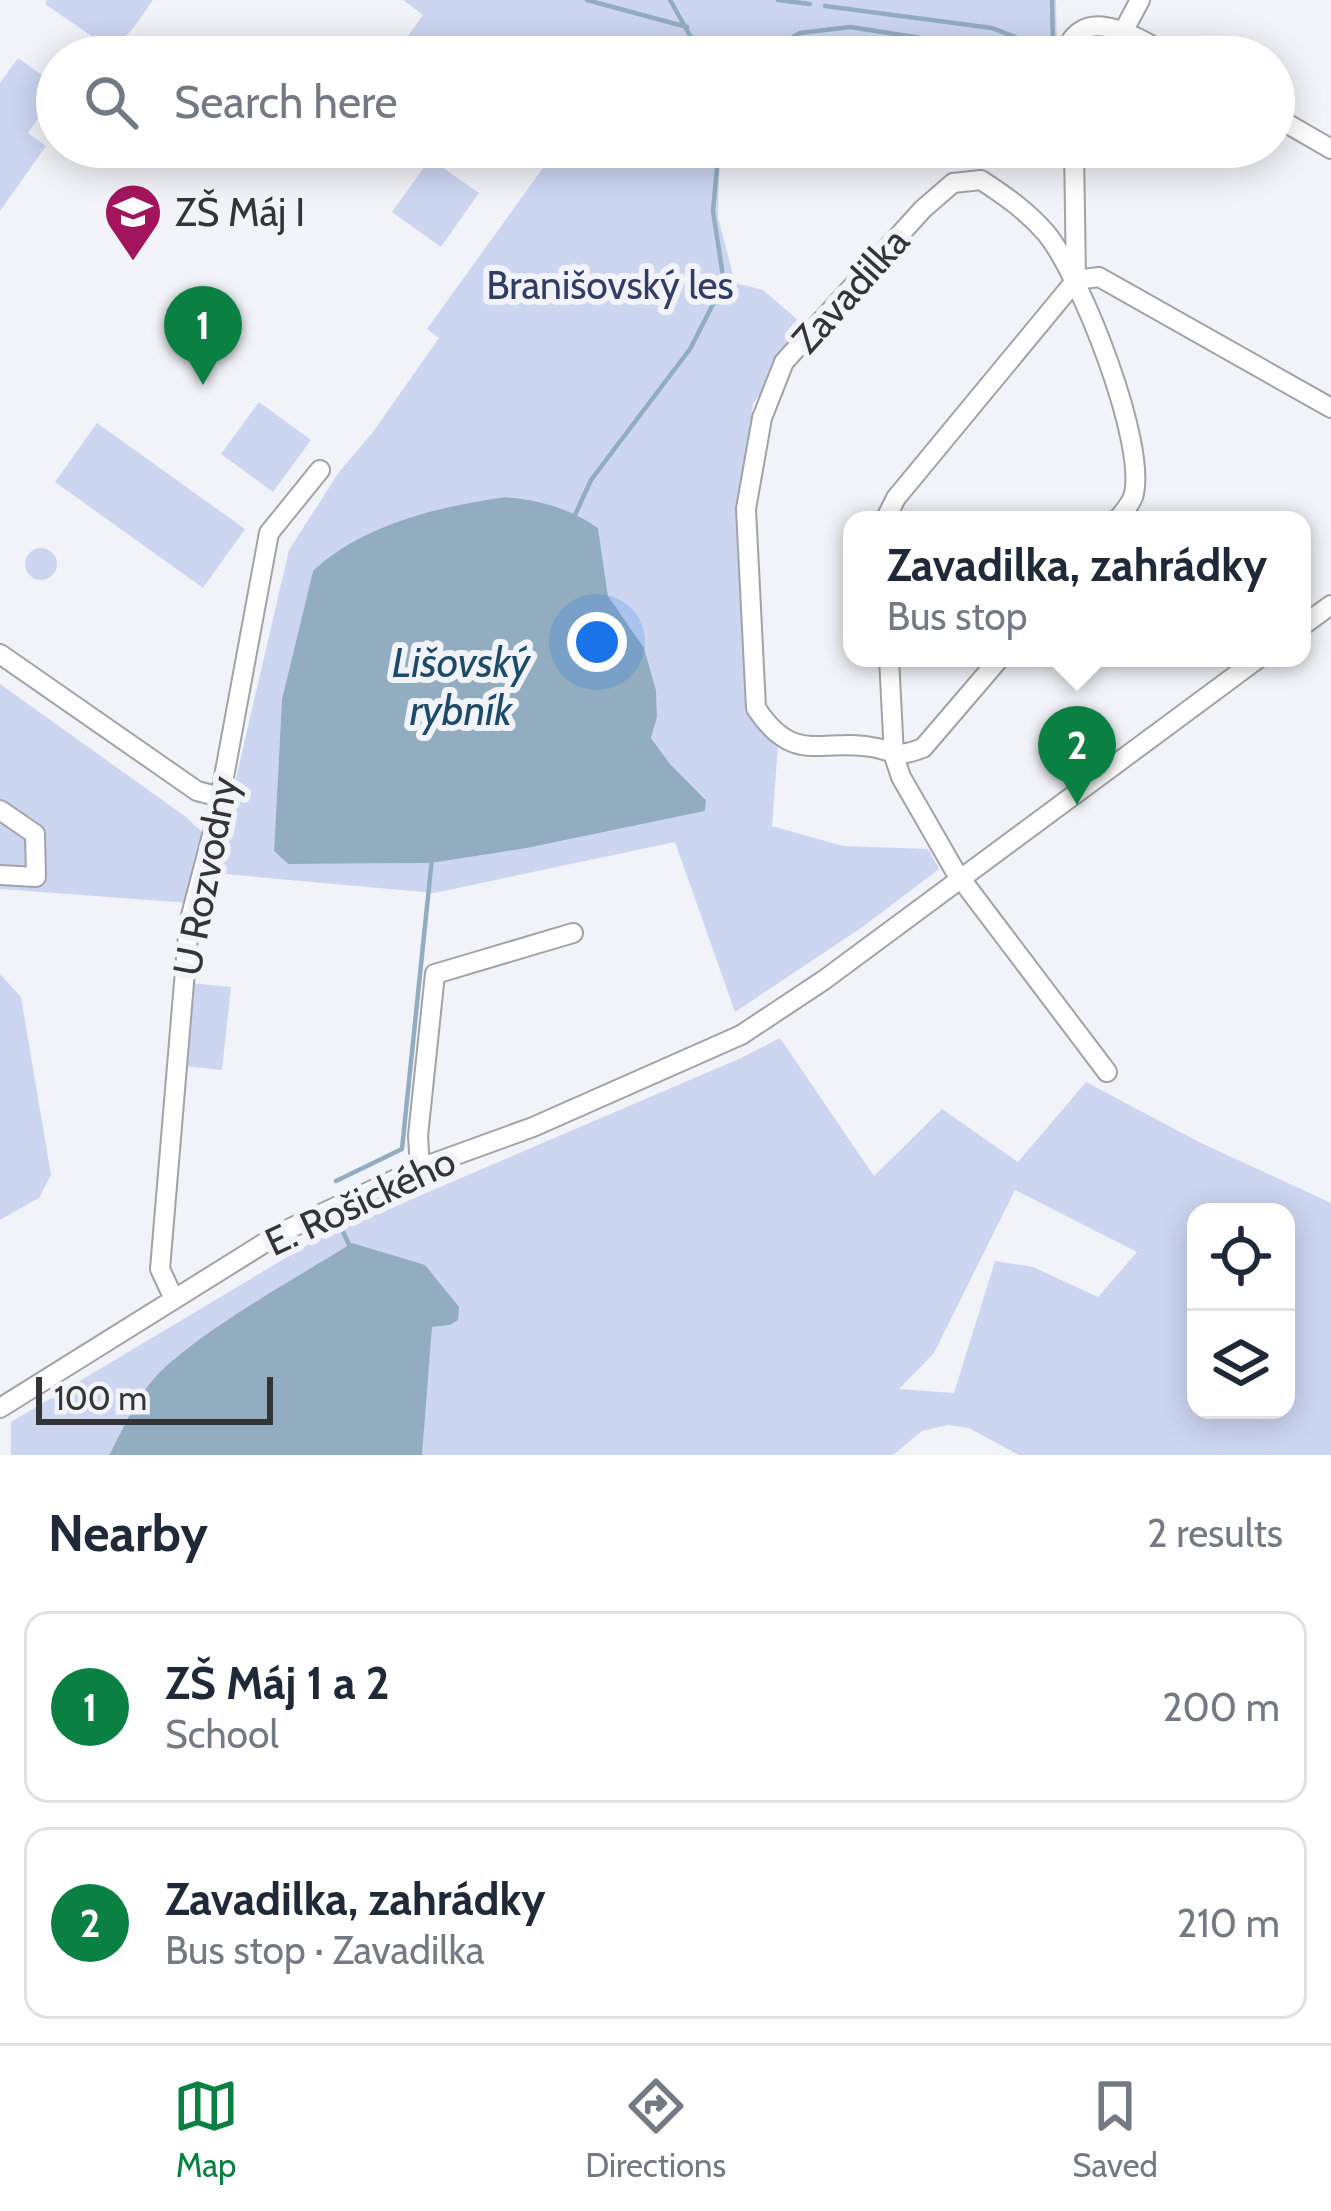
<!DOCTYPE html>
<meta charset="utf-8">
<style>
body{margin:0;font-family:Cabin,sans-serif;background:#f2f2f3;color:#1f2937}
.controls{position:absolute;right:36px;bottom:36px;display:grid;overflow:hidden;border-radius:24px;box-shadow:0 6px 30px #0003}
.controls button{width:108px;height:108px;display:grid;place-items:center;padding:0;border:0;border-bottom:3px solid #e0e1e3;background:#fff;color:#1f2937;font:60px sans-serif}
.scale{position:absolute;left:36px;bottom:30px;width:237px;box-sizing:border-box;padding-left:12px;border:6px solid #333436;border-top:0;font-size:33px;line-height:42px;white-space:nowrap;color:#333436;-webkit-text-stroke:9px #f1f3f8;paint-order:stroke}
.you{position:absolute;left:597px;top:642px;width:42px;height:42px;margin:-30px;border:9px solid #fff;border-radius:50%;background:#1a73e8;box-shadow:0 0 0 18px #1a73e833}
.badge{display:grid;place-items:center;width:78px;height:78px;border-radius:50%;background:#0b8043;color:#fff;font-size:39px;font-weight:700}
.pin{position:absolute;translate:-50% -99px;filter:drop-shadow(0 3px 6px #0008)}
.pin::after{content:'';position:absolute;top:63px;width:42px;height:36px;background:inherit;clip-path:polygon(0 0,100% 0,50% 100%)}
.popup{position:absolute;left:843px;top:511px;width:468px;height:156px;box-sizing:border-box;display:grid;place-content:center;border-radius:24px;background:#fff;filter:drop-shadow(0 3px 9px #0005);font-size:39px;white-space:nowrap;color:#747a83}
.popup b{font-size:45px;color:#1f2937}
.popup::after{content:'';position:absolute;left:50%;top:100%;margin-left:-24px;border:24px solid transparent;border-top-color:#fff}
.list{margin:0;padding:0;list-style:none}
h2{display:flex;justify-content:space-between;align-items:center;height:156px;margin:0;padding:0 48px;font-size:51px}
h2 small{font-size:39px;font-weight:400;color:#747a83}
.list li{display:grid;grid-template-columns:78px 1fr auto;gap:36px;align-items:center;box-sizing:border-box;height:192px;margin:0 24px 24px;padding:0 24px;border:3px solid #e0e1e3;border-radius:24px}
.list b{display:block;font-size:45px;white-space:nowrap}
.list p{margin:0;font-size:39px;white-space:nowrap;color:#747a83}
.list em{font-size:39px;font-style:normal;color:#747a83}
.icon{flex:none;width:66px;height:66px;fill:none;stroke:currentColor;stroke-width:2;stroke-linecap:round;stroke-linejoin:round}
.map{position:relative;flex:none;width:1331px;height:1455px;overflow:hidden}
.search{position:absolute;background:#fff;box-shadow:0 6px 30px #0003;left:36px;right:36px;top:36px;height:132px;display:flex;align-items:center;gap:30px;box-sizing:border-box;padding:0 42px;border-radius:66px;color:#747a83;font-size:45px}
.sheet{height:588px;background:#fff}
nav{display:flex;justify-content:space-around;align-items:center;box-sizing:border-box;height:168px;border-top:3px solid #e0e1e3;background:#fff;font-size:33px;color:#747a83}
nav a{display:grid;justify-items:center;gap:6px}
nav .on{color:#0b8043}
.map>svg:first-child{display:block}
.green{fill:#cdd6f1;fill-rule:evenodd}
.water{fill:#92adc0}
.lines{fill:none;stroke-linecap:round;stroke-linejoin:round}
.stream{stroke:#92adc0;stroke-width:4.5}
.minor-casing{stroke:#a1a3a8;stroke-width:22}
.minor{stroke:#fff;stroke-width:18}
.labels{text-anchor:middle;stroke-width:12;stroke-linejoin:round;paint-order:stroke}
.poi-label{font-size:39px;fill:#333436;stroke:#f1f3f8;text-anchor:start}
.park-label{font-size:39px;fill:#313c65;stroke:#f1f3f8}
.street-label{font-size:39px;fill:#333436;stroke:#f1f3f8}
.water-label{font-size:42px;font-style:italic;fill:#1b4b68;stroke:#f1f3f8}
</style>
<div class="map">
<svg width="1331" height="1455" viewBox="0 0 1331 1455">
<rect width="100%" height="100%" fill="#f1f3f8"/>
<path class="green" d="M47,0H153C140,17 128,43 106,46L45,4Z
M403,0H1056L1057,42L1052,57H483L469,47L462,57H393L423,15Z
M18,58L57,86V91L28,133L46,146L0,211V83Z
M558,147H720L718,217L735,283L763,290L805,326L753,404L740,509L748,701L778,745L772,826L843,846L928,849L939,869L864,926L735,1012L675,842L434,893L214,873L289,550L339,472L373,432L439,338L427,329ZM507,497C541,500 569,508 598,528L608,596L644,648L656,690L657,716L651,738L670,764L706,799L705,811L527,848L431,863L288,864L274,851L282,699L313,571C382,530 426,508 507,497Z
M430,159L479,193L441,247L392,212Z
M259,402L311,440L273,492L221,454Z
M97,423L245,529L203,588L55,482Z
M25 564a16 16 0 1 1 32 0a16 16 0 1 1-32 0Z
M0,684L186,817L204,834L189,903L0,889Z
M0,974L21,997L51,1175L39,1198L0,1220Z
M191,983L231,987L222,1070L183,1066Z
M780,1038L874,1176L942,1109L1018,1162L1086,1082L1201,1143L1331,1203V1455H1019L969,1428L948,1425L922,1431L893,1455H422L429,1341L432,1326L450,1325L352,1243C295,1280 202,1328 157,1375C136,1397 124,1428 109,1455H11V1422L314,1241L741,1058ZM1015,1190L1137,1252L1098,1297L1033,1267L995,1261L954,1393L899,1389L934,1353ZM1196,1212H1286V1410H1196Z"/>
<path class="water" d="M506,497C541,500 569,508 598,528L608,596L644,648L656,690L657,717L651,738L670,764L706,800L705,811L527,848L431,863L288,864L274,851L282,699L313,571C363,524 441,506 506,497Z
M352,1243L425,1265L459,1307L458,1320L450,1325L432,1327L422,1455H109C124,1428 136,1397 157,1375C202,1329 295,1279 352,1243Z"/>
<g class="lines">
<path class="stream" d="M587,0L687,27
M670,0L702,57
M778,0L810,4
M1052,0L1053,47
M825,6L992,28L1025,41
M760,57L800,33L850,27L973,46
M575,515L591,480L690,349L724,283L713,211L719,147
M336,1181L402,1149L432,858
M340,1225L350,1247"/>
<g class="minor-casing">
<path id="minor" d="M1124,30L1140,0
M1026,47L1051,57
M1064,57C1080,0 1135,36 1172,57
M1274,116L1331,149
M1076,280L1099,277L1331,408
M885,520L896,498L1076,280L1074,147
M1302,626L1331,605
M0,654L197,791L220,797
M889,658L894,756L901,777L955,871L1107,1072
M1000,658L923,748C898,757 900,754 877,748C824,736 795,768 756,708L746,509L762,418L784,362L923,209L953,183L981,180C1004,195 1027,211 1046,233C1080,274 1149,447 1133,497C1130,505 1123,513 1117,520
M0,810L35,834L36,877L0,875
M420,1168L418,1136L435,974L573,933
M174,1299L160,1269L189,923L216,820L269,533L320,470
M0,1408L282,1232L420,1168L533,1127L741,1035L824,980L1259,658"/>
</g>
<use href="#minor" class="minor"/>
</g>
<defs>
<g id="school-pin" transform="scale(3)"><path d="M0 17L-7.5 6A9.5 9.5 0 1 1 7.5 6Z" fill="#a2155d" stroke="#f1f3f8"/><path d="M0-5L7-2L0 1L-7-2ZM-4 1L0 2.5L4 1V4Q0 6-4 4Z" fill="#fff"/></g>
</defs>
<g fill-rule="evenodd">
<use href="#school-pin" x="133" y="212"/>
</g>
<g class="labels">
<g class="poi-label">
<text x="175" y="226">ZŠ Máj I</text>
</g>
<g class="park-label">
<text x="610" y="299">Branišovský les</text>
</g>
<g class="street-label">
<text transform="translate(850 290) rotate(-48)" y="14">Zavadilka</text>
<text transform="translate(205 876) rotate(-79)" y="14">U Rozvodny</text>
<text transform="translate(360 1201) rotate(-25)" y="14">E. Rošického</text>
</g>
<g class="water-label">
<text x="461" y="677">Lišovský<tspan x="461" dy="48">rybník</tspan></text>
</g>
</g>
</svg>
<div class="controls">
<button><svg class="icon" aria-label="locate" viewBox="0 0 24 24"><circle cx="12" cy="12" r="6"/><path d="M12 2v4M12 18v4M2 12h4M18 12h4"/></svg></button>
<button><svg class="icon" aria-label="layers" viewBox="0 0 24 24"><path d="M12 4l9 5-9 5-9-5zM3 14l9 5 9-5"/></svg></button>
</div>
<div class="scale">100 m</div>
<div class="you"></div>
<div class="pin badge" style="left:203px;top:385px">1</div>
<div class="pin badge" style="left:1077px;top:805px">2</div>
<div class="popup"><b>Zavadilka, zahrádky</b>Bus stop</div>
<div class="search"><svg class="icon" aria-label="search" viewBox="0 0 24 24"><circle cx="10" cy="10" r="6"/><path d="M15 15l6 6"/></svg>Search here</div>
</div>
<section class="sheet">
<h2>Nearby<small>2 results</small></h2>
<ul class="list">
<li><span class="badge">1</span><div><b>ZŠ Máj 1 a 2</b><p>School</p></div><em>200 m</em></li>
<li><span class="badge">2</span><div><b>Zavadilka, zahrádky</b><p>Bus stop · Zavadilka</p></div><em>210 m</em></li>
</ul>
</section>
<nav>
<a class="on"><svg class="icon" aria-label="map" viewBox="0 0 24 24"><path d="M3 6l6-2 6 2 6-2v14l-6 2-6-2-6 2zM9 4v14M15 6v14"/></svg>Map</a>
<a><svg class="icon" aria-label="directions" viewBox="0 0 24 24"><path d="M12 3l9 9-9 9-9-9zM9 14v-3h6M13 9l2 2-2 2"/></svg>Directions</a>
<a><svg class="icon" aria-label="saved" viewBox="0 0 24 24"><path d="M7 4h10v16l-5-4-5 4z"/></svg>Saved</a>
</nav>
